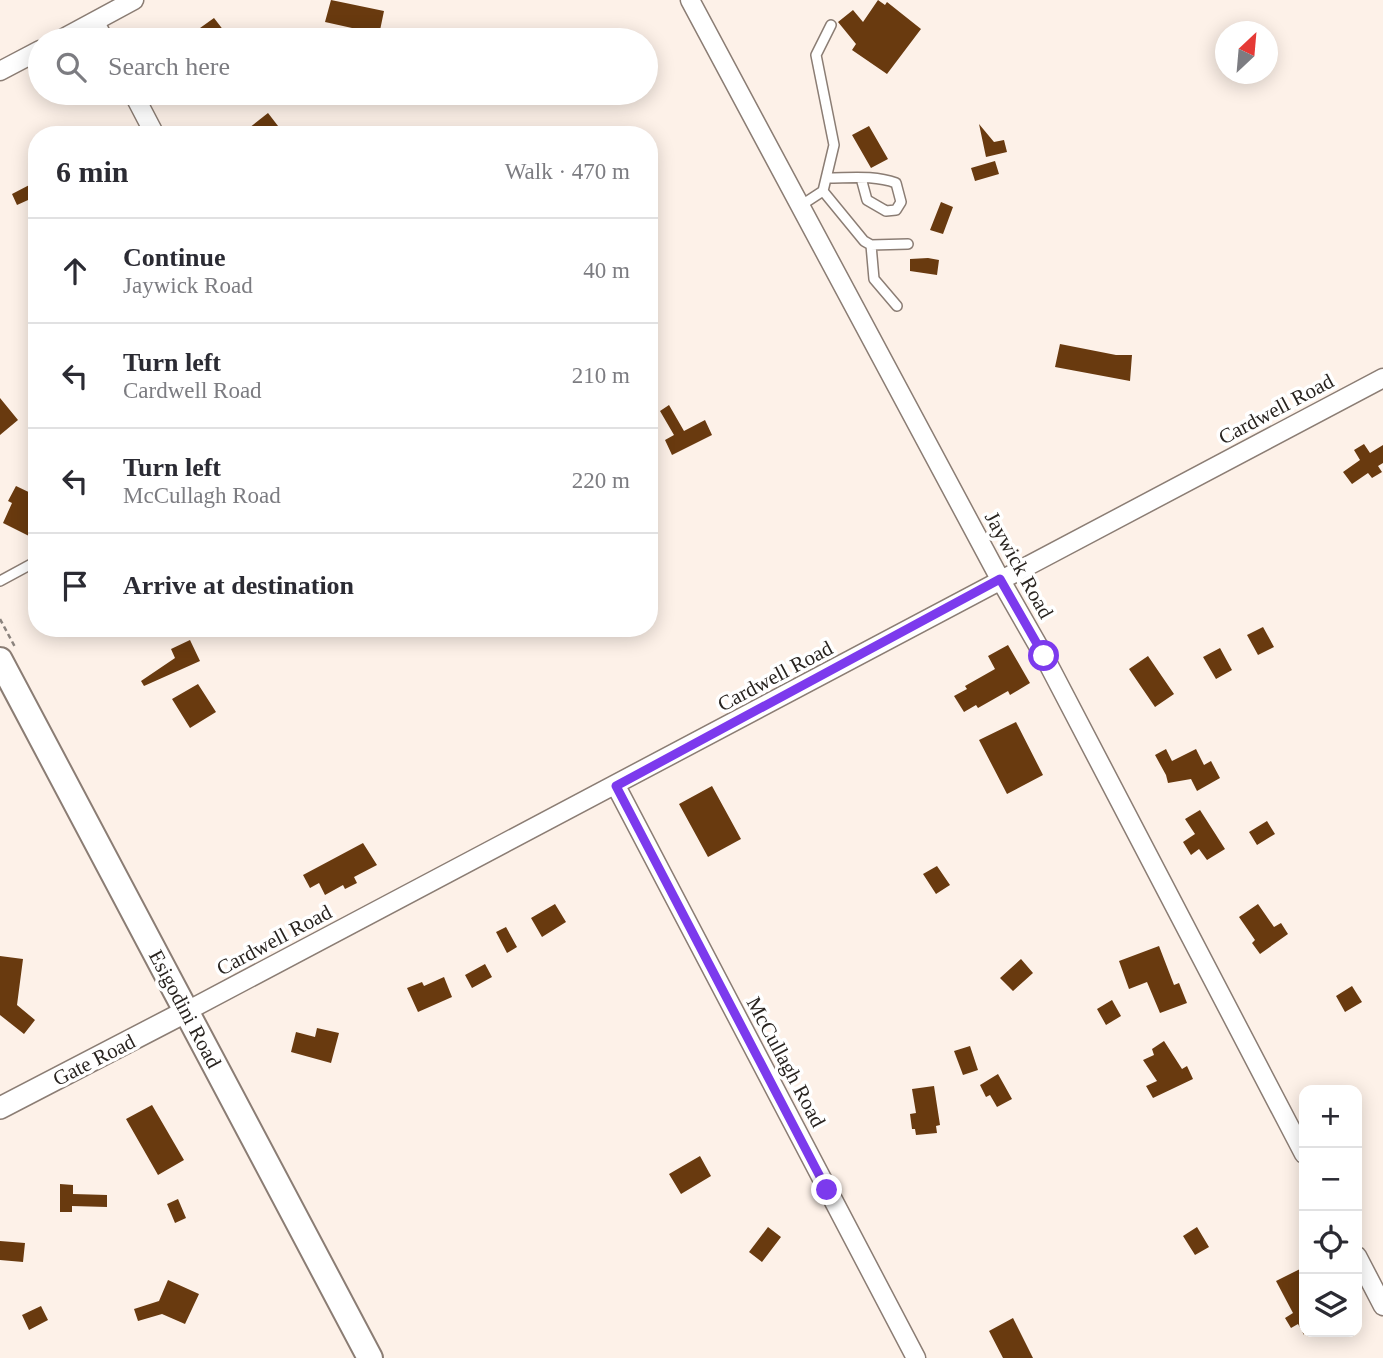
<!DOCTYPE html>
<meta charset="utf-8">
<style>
body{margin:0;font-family:"Times New Roman",serif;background:#f7f7f7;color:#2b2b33}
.controls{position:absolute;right:21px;bottom:21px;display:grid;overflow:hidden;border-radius:14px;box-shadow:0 4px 18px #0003}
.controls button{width:63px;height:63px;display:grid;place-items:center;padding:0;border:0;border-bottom:2px solid #e1e1e2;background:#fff;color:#2b2b33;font:35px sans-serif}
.compass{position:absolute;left:1215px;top:21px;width:63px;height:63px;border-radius:50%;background:#fff;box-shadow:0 4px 18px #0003;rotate:26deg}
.stop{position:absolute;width:21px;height:21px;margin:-16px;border:5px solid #7c3aed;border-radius:50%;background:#fff}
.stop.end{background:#7c3aed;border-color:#fff;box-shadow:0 2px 7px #0008}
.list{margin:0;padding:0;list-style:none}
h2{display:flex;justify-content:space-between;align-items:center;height:91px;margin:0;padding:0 28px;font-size:30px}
h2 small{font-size:23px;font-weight:400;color:#7c7c81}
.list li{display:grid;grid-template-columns:46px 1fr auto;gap:21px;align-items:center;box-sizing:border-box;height:105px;padding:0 28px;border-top:2px solid #e1e1e2}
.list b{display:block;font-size:26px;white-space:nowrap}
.list p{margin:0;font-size:23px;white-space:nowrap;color:#7c7c81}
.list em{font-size:23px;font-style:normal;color:#7c7c81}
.icon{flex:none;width:38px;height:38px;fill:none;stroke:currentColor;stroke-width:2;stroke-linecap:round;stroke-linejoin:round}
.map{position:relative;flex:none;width:1383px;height:1358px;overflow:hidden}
.search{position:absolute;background:#fff;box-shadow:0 4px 18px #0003;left:28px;top:28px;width:630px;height:77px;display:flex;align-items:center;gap:18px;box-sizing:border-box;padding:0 24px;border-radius:38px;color:#7c7c81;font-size:26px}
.panel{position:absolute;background:#fff;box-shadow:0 4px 18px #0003;left:28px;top:126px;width:630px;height:511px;border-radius:28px}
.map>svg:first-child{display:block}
.building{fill:#693a0f}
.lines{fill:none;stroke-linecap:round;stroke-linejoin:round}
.service-casing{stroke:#8b7d74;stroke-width:12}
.minor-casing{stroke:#8b7d74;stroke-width:21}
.tertiary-casing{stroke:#8b7d74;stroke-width:24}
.secondary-casing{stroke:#8b7d74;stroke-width:28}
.path{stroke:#8b837d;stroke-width:2.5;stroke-dasharray:5 3.5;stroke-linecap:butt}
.service{stroke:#fff;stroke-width:9}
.minor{stroke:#fff;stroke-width:18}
.tertiary{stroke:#fff;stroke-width:21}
.secondary{stroke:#fff;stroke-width:24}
.route{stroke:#7c3aed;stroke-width:9}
.labels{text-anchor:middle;stroke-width:7;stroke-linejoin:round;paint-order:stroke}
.street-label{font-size:21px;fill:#292420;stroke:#fff}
</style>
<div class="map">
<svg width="1383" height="1358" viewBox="0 0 1383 1358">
<rect width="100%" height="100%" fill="#fdf1e8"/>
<path class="building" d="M331,0L384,11L378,40H360L361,30L325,22Z
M878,0L885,5L887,2L921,29L887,74L852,50L856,44L838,22L853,10L863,22Z
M214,18L231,40H198L193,33Z
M268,113L285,135H240Z
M979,124L994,142L1004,140L1007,152L986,157Z
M869,126L888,159L871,168L852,135Z
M995,161L999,174L975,181L971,168Z
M37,181V196L17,205L12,194Z
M941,202L953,207L943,234L930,230Z
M928,258L939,260L937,275L910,271V259Z
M1060,344L1116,355H1132L1130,381L1055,367Z
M0,398L18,420L0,435Z
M669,405L684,431L705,420L712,435L672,455L665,440L674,435L660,411Z
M1364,444L1370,453L1383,445V463L1378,466L1382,472L1372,478L1368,473L1352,484L1343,472L1360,460L1354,450Z
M16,486L37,496V540L3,523L12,503L8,501Z
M1263,627L1274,647L1258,655L1247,635Z
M190,640L200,661L144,686L141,681L175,658L171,649Z
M1008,645L1030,683L1010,695L1008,691L978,708L976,705L964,712L954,696L967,689L965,686L995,669L988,656Z
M1220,648L1232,670L1216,679L1203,657Z
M1148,656L1174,694L1155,707L1129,669Z
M198,684L216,712L190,728L172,699Z
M1016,722L1043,775L1007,794L979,740Z
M1166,749L1172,761L1196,749L1204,765L1211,761L1220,778L1197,791L1191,779L1168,783L1166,775L1155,755Z
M712,786L741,839L708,857L679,804Z
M1200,810L1225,849L1207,860L1199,849L1191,855L1183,842L1195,834L1185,819Z
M1267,821L1275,834L1257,845L1249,832Z
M363,843L377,865L354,877L357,883L345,889L343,885L325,895L319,883L310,888L303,875Z
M937,866L950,885L936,894L923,874Z
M555,904L566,922L542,937L531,918Z
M1258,904L1274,927L1281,923L1288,934L1260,954L1252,943L1255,940L1239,917Z
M506,927L517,947L507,953L496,932Z
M1159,946L1174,985L1179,983L1187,1003L1160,1013L1147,982L1129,989L1119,961Z
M0,956L23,959L17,1005L35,1020L24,1034L0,1015Z
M1021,959L1033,973L1013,991L1000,978Z
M485,964L492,977L472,988L465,975Z
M444,977L452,997L418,1012L407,988L422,982L424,986Z
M1352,986L1362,1002L1345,1012L1336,996Z
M1112,1000L1121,1016L1106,1025L1097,1009Z
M317,1028L339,1033L331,1063L291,1052L296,1032L315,1037Z
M1164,1041L1182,1069L1187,1066L1193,1079L1153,1098L1146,1086L1157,1081L1143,1060L1154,1055L1152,1049Z
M970,1046L978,1070L963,1075L954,1051Z
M998,1074L1012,1099L997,1107L990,1095L986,1097L980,1085Z
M934,1086L940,1125L936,1126L937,1133L916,1135L915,1129H912L910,1114L916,1113L912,1089Z
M152,1105L184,1160L158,1175L126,1119Z
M700,1156L711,1176L681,1194L669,1174Z
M60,1184L73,1185V1194L107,1195V1207L72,1206V1212H60Z
M178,1199L186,1218L175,1223L167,1204Z
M768,1227L781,1237L762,1262L749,1252Z
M1197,1227L1209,1247L1195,1255L1183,1236Z
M0,1241L25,1243L23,1262L0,1260Z
M1304,1267V1335L1298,1324L1291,1328L1285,1318L1293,1313L1276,1281Z
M168,1280L199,1294L185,1324L162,1314L138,1321L134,1309L159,1301Z
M41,1306L48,1320L29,1330L22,1315Z
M1013,1318L1033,1358H1003L989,1331Z"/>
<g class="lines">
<g class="service-casing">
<path id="service" d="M827,178C851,178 874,175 896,183L901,202L896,210L886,211L867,200L861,178
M823,191L864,241L871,245L908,244
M800,206L823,191L834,145L816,55L831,25
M871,245L874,279L897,306
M0,581L37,561"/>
</g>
<g class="minor-casing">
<path id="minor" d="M690,0L1000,579L1044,656L1304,1154
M95,22L104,40
M60,40L134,0
M0,71L40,50
M133,93L155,135
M616,786L916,1358
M187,1011C587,802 984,588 1383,378
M1357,1256L1383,1306"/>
</g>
<g class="tertiary-casing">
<path id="tertiary" d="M0,1108L187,1011"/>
</g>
<g class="secondary-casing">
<path id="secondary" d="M0,660L370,1358"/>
</g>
<path class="path" d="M0,619L15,647"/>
<use href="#service" class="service"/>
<use href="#minor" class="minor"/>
<use href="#tertiary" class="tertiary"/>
<use href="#secondary" class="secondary"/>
</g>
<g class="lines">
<path class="route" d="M827,1190L616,786L1000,579L1044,656"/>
</g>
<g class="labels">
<g class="street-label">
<text transform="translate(1276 409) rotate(-28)" y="7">Cardwell Road</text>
<text transform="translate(1019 565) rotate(61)" y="7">Jaywick Road</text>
<text transform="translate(775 676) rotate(-28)" y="7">Cardwell Road</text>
<text transform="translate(274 940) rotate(-28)" y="7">Cardwell Road</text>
<text transform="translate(185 1009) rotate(62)" y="7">Esigodini Road</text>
<text transform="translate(94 1060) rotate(-27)" y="7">Gate Road</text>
<text transform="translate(786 1062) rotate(62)" y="7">McCullagh Road</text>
</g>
</g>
</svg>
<div class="controls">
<button>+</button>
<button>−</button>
<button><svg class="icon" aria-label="locate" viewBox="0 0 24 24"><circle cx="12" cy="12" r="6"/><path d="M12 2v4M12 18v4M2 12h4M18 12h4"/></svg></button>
<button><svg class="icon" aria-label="layers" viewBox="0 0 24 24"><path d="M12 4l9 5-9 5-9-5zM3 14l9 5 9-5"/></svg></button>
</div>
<svg class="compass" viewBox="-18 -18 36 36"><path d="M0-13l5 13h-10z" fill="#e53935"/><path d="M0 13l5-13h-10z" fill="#7c7c81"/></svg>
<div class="stop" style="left:1044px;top:656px"></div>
<div class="stop end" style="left:827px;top:1190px"></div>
<div class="search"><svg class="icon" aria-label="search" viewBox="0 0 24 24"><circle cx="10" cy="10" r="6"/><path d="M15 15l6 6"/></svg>Search here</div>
<section class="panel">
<h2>6 min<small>Walk · 470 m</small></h2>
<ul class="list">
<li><svg class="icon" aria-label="ahead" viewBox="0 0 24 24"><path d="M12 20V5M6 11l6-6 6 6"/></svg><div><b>Continue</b><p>Jaywick Road</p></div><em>40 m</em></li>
<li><svg class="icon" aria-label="left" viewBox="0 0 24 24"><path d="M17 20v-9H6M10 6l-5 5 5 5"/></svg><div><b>Turn left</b><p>Cardwell Road</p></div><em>210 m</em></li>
<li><svg class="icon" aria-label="left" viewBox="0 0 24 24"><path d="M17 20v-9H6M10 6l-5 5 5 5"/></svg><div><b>Turn left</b><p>McCullagh Road</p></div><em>220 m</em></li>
<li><svg class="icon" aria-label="arrive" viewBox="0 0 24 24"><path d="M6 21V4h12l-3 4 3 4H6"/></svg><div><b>Arrive at destination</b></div></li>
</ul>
</section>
</div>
